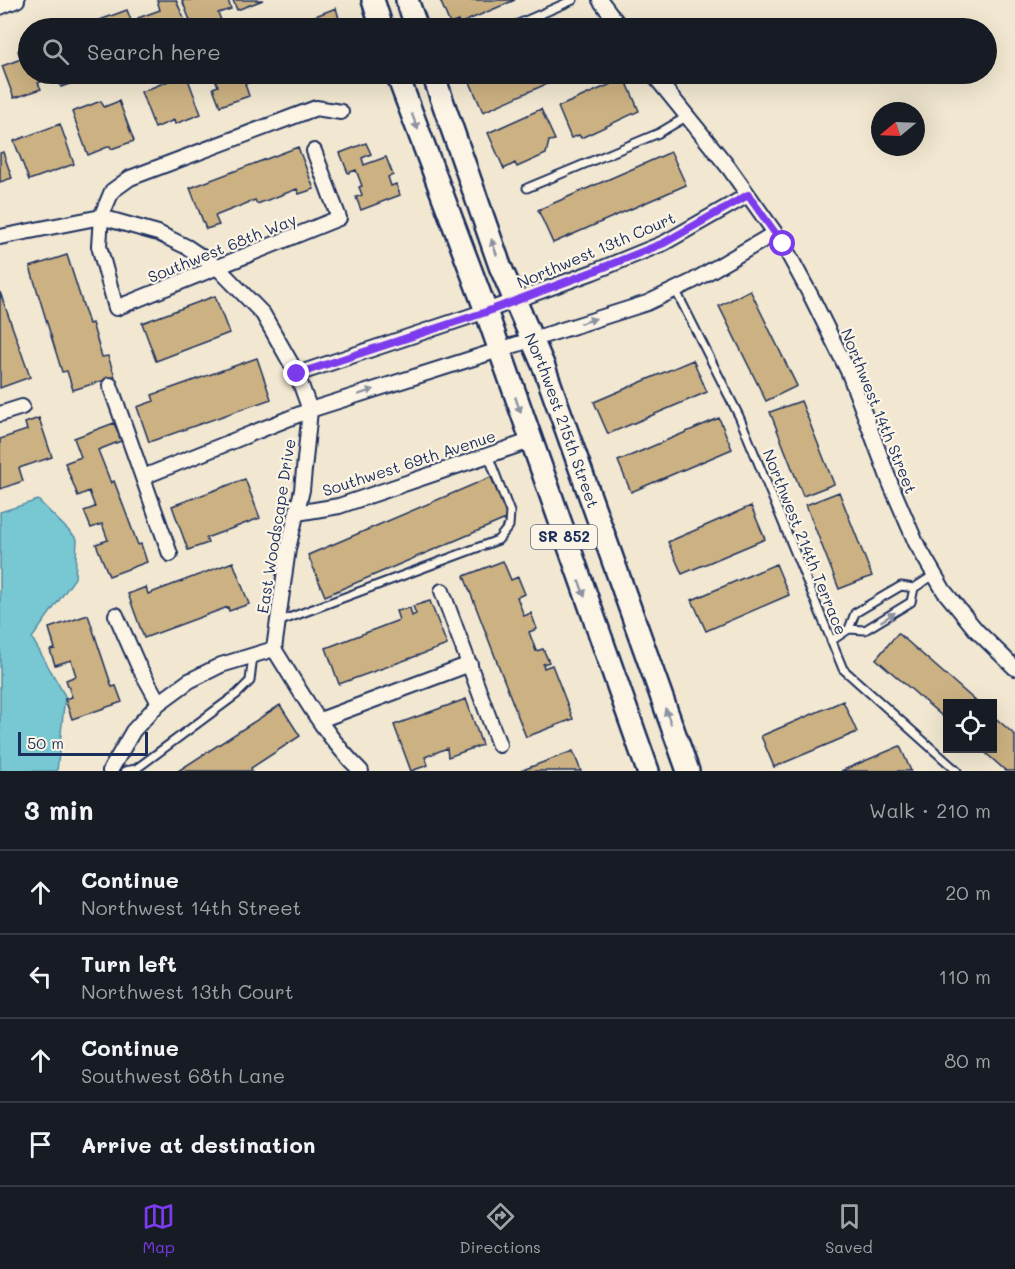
<!DOCTYPE html>
<meta charset="utf-8">
<style>
body{margin:0;font-family:Mali,sans-serif;background:#20242c;color:#f1f3f6}
.controls{position:absolute;right:18px;bottom:18px;display:grid;overflow:hidden;border-radius:0px;box-shadow:0 6px 24px #0002}
.controls button{width:54px;height:54px;display:grid;place-items:center;padding:0;border:0;border-bottom:2px solid #363941;background:#171b24;color:#f1f3f6;font:30px sans-serif}
.compass{position:absolute;left:871px;top:102px;width:54px;height:54px;border-radius:50%;background:#171b24;box-shadow:0 6px 24px #0002;rotate:251deg}
.scale{position:absolute;left:18px;bottom:15px;width:130px;box-sizing:border-box;padding-left:6px;border:3px solid #1b2f5e;border-top:0;font-size:16px;line-height:21px;white-space:nowrap;color:#1b2f5e;-webkit-text-stroke:4px #fcf5e5;paint-order:stroke}
.stop{position:absolute;width:18px;height:18px;margin:-14px;border:4px solid #7c3aed;border-radius:50%;background:#fff}
.stop.end{background:#7c3aed;border-color:#fff;box-shadow:0 2px 6px #0008}
.list{margin:0;padding:0;list-style:none}
h2{display:flex;justify-content:space-between;align-items:center;height:78px;margin:0;padding:0 24px;font-size:26px}
h2 small{font-size:20px;font-weight:400;color:#9ea1a6}
.list li{display:grid;grid-template-columns:39px 1fr auto;gap:18px;align-items:center;box-sizing:border-box;height:84px;padding:0 24px;border-top:2px solid #363941}
.list b{display:block;font-size:22px;white-space:nowrap}
.list p{margin:0;font-size:20px;white-space:nowrap;color:#9ea1a6}
.list em{font-size:20px;font-style:normal;color:#9ea1a6}
.icon{flex:none;width:33px;height:33px;fill:none;stroke:currentColor;stroke-width:2;stroke-linecap:round;stroke-linejoin:round}
.map{position:relative;flex:none;width:1015px;height:771px;overflow:hidden}
.search{position:absolute;background:#171b24;box-shadow:0 6px 24px #0002;left:18px;right:18px;top:18px;height:66px;display:flex;align-items:center;gap:15px;box-sizing:border-box;padding:0 21px;border-radius:33px;color:#9ea1a6;font-size:22px}
.sheet{height:414px;background:#171b24}
nav{display:flex;justify-content:space-around;align-items:center;box-sizing:border-box;height:84px;border-top:2px solid #363941;background:#171b24;font-size:16px;color:#9ea1a6}
nav a{display:grid;justify-items:center;gap:3px}
nav .on{color:#7c3aed}
.map>svg:first-child{display:block}
.water{fill:#78c8d3;stroke:#538ba4;stroke-width:1.5}
.building{fill:#ccb282;stroke:#1b2f5e;stroke-width:1.5}
.lines{fill:none;stroke-linecap:round;stroke-linejoin:round}
.lane-casing{stroke:#1b2f5e;stroke-width:11}
.street-casing{stroke:#1b2f5e;stroke-width:18}
.primary-casing{stroke:#1b2f5e;stroke-width:26}
.lane{stroke:#fcf5e5;stroke-width:7}
.street{stroke:#fcf5e5;stroke-width:14}
.primary{stroke:#fcf5e5;stroke-width:21}
.oneway{fill:#8c92a2}
.route{stroke:#7c3aed;stroke-width:8}
.labels{text-anchor:middle;stroke-width:4.5;stroke-linejoin:round;paint-order:stroke}
.shield{fill:#fcf5e5;stroke:#5e6a86;stroke-width:1.5}
.shield-label{font-size:15px;font-weight:bold;fill:#1b2f5e}
.street-label{font-size:16px;fill:#1b2f5e;stroke:#fcf5e5}
</style>
<div class="map">
<svg width="1015" height="771" viewBox="0 0 1015 771">
<rect width="100%" height="100%" fill="#f2e8d1"/>
<filter id="ink" filterUnits="userSpaceOnUse"><feTurbulence type="fractalNoise" baseFrequency=".0167" numOctaves="2"/><feDisplacementMap in="SourceGraphic" scale="12" xChannelSelector="R" yChannelSelector="G"/><feConvolveMatrix kernelMatrix="1 2 1 2 8 2 1 2 1" color-interpolation-filters="sRGB"/></filter>
<g filter="url(#ink)">
<path class="water" d="M38,500L77,539L75,578L32,638L65,696L57,771H0V512Z"/>
<path class="building" d="M157,0H176L188,28H142L138,18L160,10Z
M182,0H228L231,9L218,13L221,20L198,28H193Z
M233,0H263L237,10Z
M440,0H515L459,24L458,21L450,24Z
M336,8L340,22L344,20L347,28H293L292,25Z
M127,10L134,28H90L89,24Z
M28,47V74H48L50,78L38,83L41,89L14,98L2,66L21,59L18,51Z
M56,74H98L61,87Z
M186,74L201,114L175,124L174,120L155,128L141,92Z
M213,74H261L262,78L245,84L249,96L220,106L213,88L218,86Z
M475,74H569L483,112L469,80L476,77Z
M625,78L639,111L581,138L579,135L571,138L558,107Z
M101,101L104,107L119,101L134,141L111,149L110,146L88,155L72,112Z
M541,109L555,140L549,141L546,154L517,167L515,163L504,169L488,133Z
M60,124L74,164L29,180L14,141Z
M366,143L371,154L362,158L364,165L386,157L393,175L388,177L391,186L396,184L400,195L361,210L356,197L362,195L359,187L362,186L356,170L348,173L340,153Z
M298,147L314,189L299,194L297,189L257,204L255,200L215,216L219,225L206,229L190,188Z
M3,152L12,178L0,182V153Z
M671,152L686,185L553,243L538,210Z
M67,255L89,324L92,323L102,357L108,356L115,377L73,390L67,371L62,372L30,267Z
M750,290L797,386L766,401L719,306Z
M0,292L30,377L0,388Z
M215,296L229,333L156,361L142,323Z
M257,358L271,399L149,442L137,407L154,401L152,395Z
M693,360L707,392L608,434L594,402Z
M801,401L834,484L803,496L770,412Z
M39,418L52,457L19,468L23,481L0,489V439L27,430L25,423Z
M719,418L732,449L631,492L618,461Z
M114,423L121,441L98,450L111,483L114,481L138,545L141,544L147,562L109,576L96,544L108,540L102,524L91,528L84,511L95,507L89,491L78,496L65,463L81,457L74,438Z
M491,477L508,518L325,596L308,555Z
M245,479L260,518L206,538L208,543L188,550L172,506Z
M839,492L872,576L839,589L806,505Z
M751,506L765,539L682,574L668,542Z
M503,561L511,580L518,577L525,594L517,597L524,616L531,613L537,629L529,632L536,651L543,649L549,662L543,664L544,668L552,665L573,719L526,737L464,576Z
M233,562L249,604L229,611L228,607L144,638L128,594L146,587L148,594Z
M776,564L789,595L706,631L692,600Z
M430,601L447,645L339,684L326,648L399,620L396,611L410,608L412,616L416,614L413,606Z
M88,615L112,687L116,686L122,702L72,719L65,699L72,697L66,680L76,676L71,660L55,665L50,650L55,649L49,628Z
M898,633L979,704H948V721L876,659Z
M466,699L482,745L448,757L447,748L425,757L428,765L411,771L394,725Z
M843,701L857,732L774,767L761,736Z
M280,705L300,736L251,768L252,771H178Z
M992,715L1015,735V771H1006L980,748H992Z
M900,746L911,771H841Z
M573,751L581,771H520Z"/>
<g class="lines">
<g class="lane-casing">
<path id="lane" d="M509,28L573,0
M527,188L659,133L686,117
M675,289L739,416L843,669L957,771
M278,622L498,540L509,526L510,512L488,455
M849,629L865,630L911,602L914,588
M831,641L849,629L855,613L901,586L914,588L934,575
M125,771L136,769L237,694L250,681L253,655"/>
</g>
<g class="street-casing">
<path id="street" d="M600,0L621,28
M0,7L17,0
M653,74L729,168L783,244L812,298L849,373L891,485L916,543L944,591L976,630L1015,668
M314,151L339,218L116,308L99,246L101,217L112,191L130,178L316,108L341,112
M0,237L101,217L158,233L187,247L218,268L263,314L297,374L310,410L302,490L288,549L274,649C300,690 325,737 361,771
M297,374L486,311L593,272L664,243L748,195
M110,385L170,554
M0,414L22,407
M143,477L310,410L647,303L693,281L775,233
M297,513L339,506L530,441
M442,591L499,745
M116,615L138,665L159,703
M320,720L470,664
M110,771L133,731L159,703L189,681L221,665L274,649"/>
</g>
<g class="primary-casing">
<g id="primary">
<path d="M373,0L382,28"/>
<path d="M407,0L417,28"/>
<path d="M397,74L486,311L648,771"/>
<path id="s1" d="M433,74L500,266L544,367L688,771"/>
</g>
</g>
<use href="#lane" class="lane"/>
<use href="#street" class="street"/>
<use href="#primary" class="primary"/>
</g>
<defs><path id="oneway-solid" d="M-6-.8H1V-3.2L6.5 0L1 3.2V.8H-6Z" transform="scale(1.5)"/></defs>
<g class="oneway">
<use href="#oneway-solid" transform="translate(415 122) rotate(69)"/>
<use href="#oneway-solid" transform="translate(494 247) rotate(-109)"/>
<use href="#oneway-solid" transform="translate(588 321) rotate(-18)"/>
<use href="#oneway-solid" transform="translate(366 392) rotate(-18)"/>
<use href="#oneway-solid" transform="translate(518 405) rotate(71)"/>
<use href="#oneway-solid" transform="translate(582 589) rotate(70)"/>
<use href="#oneway-solid" transform="translate(888 617) rotate(-32)"/>
<use href="#oneway-solid" transform="translate(668 716) rotate(-110)"/>
</g>
</g>
<g class="lines" filter="url(#ink)">
<path class="route" d="M297,374L486,312L592,272L664,243L748,195L783,244"/>
</g>
<g class="labels">
<rect class="shield" x="531" y="525" width="66" height="24" rx="4.5"/>
<g class="shield-label">
<text x="564" y="542">SR 852</text>
</g>
<g class="street-label">
<text transform="translate(222 248) rotate(-22)" y="6">Southwest 68th Way</text>
<text transform="translate(596 250) rotate(-23)" y="6">Northwest 13th Court</text>
<text transform="translate(879 411) rotate(68)" y="6">Northwest 14th Street</text>
<text dy="6" stroke="none"><textPath href="#s1" startOffset="370">Northwest 215th Street</textPath></text>
<text transform="translate(409 463) rotate(-18)" y="6">Southwest 69th Avenue</text>
<text transform="translate(276 526) rotate(-81)" y="6">East Woodscape Drive</text>
<text transform="translate(805 542) rotate(68)" y="6">Northwest 214th Terrace</text>
</g>
</g>
</svg>
<div class="controls">
<button><svg class="icon" aria-label="locate" viewBox="0 0 24 24"><circle cx="12" cy="12" r="6"/><path d="M12 2v4M12 18v4M2 12h4M18 12h4"/></svg></button>
</div>
<svg class="compass" viewBox="-18 -18 36 36"><path d="M0-13l5 13h-10z" fill="#e53935"/><path d="M0 13l5-13h-10z" fill="#9ea1a6"/></svg>
<div class="scale">50 m</div>
<div class="stop" style="left:783px;top:244px"></div>
<div class="stop end" style="left:297px;top:374px"></div>
<div class="search"><svg class="icon" aria-label="search" viewBox="0 0 24 24"><circle cx="10" cy="10" r="6"/><path d="M15 15l6 6"/></svg>Search here</div>
</div>
<section class="sheet">
<h2>3 min<small>Walk · 210 m</small></h2>
<ul class="list">
<li><svg class="icon" aria-label="ahead" viewBox="0 0 24 24"><path d="M12 20V5M6 11l6-6 6 6"/></svg><div><b>Continue</b><p>Northwest 14th Street</p></div><em>20 m</em></li>
<li><svg class="icon" aria-label="left" viewBox="0 0 24 24"><path d="M17 20v-9H6M10 6l-5 5 5 5"/></svg><div><b>Turn left</b><p>Northwest 13th Court</p></div><em>110 m</em></li>
<li><svg class="icon" aria-label="ahead" viewBox="0 0 24 24"><path d="M12 20V5M6 11l6-6 6 6"/></svg><div><b>Continue</b><p>Southwest 68th Lane</p></div><em>80 m</em></li>
<li><svg class="icon" aria-label="arrive" viewBox="0 0 24 24"><path d="M6 21V4h12l-3 4 3 4H6"/></svg><div><b>Arrive at destination</b></div></li>
</ul>
</section>
<nav>
<a class="on"><svg class="icon" aria-label="map" viewBox="0 0 24 24"><path d="M3 6l6-2 6 2 6-2v14l-6 2-6-2-6 2zM9 4v14M15 6v14"/></svg>Map</a>
<a><svg class="icon" aria-label="directions" viewBox="0 0 24 24"><path d="M12 3l9 9-9 9-9-9zM9 14v-3h6M13 9l2 2-2 2"/></svg>Directions</a>
<a><svg class="icon" aria-label="saved" viewBox="0 0 24 24"><path d="M7 4h10v16l-5-4-5 4z"/></svg>Saved</a>
</nav>
